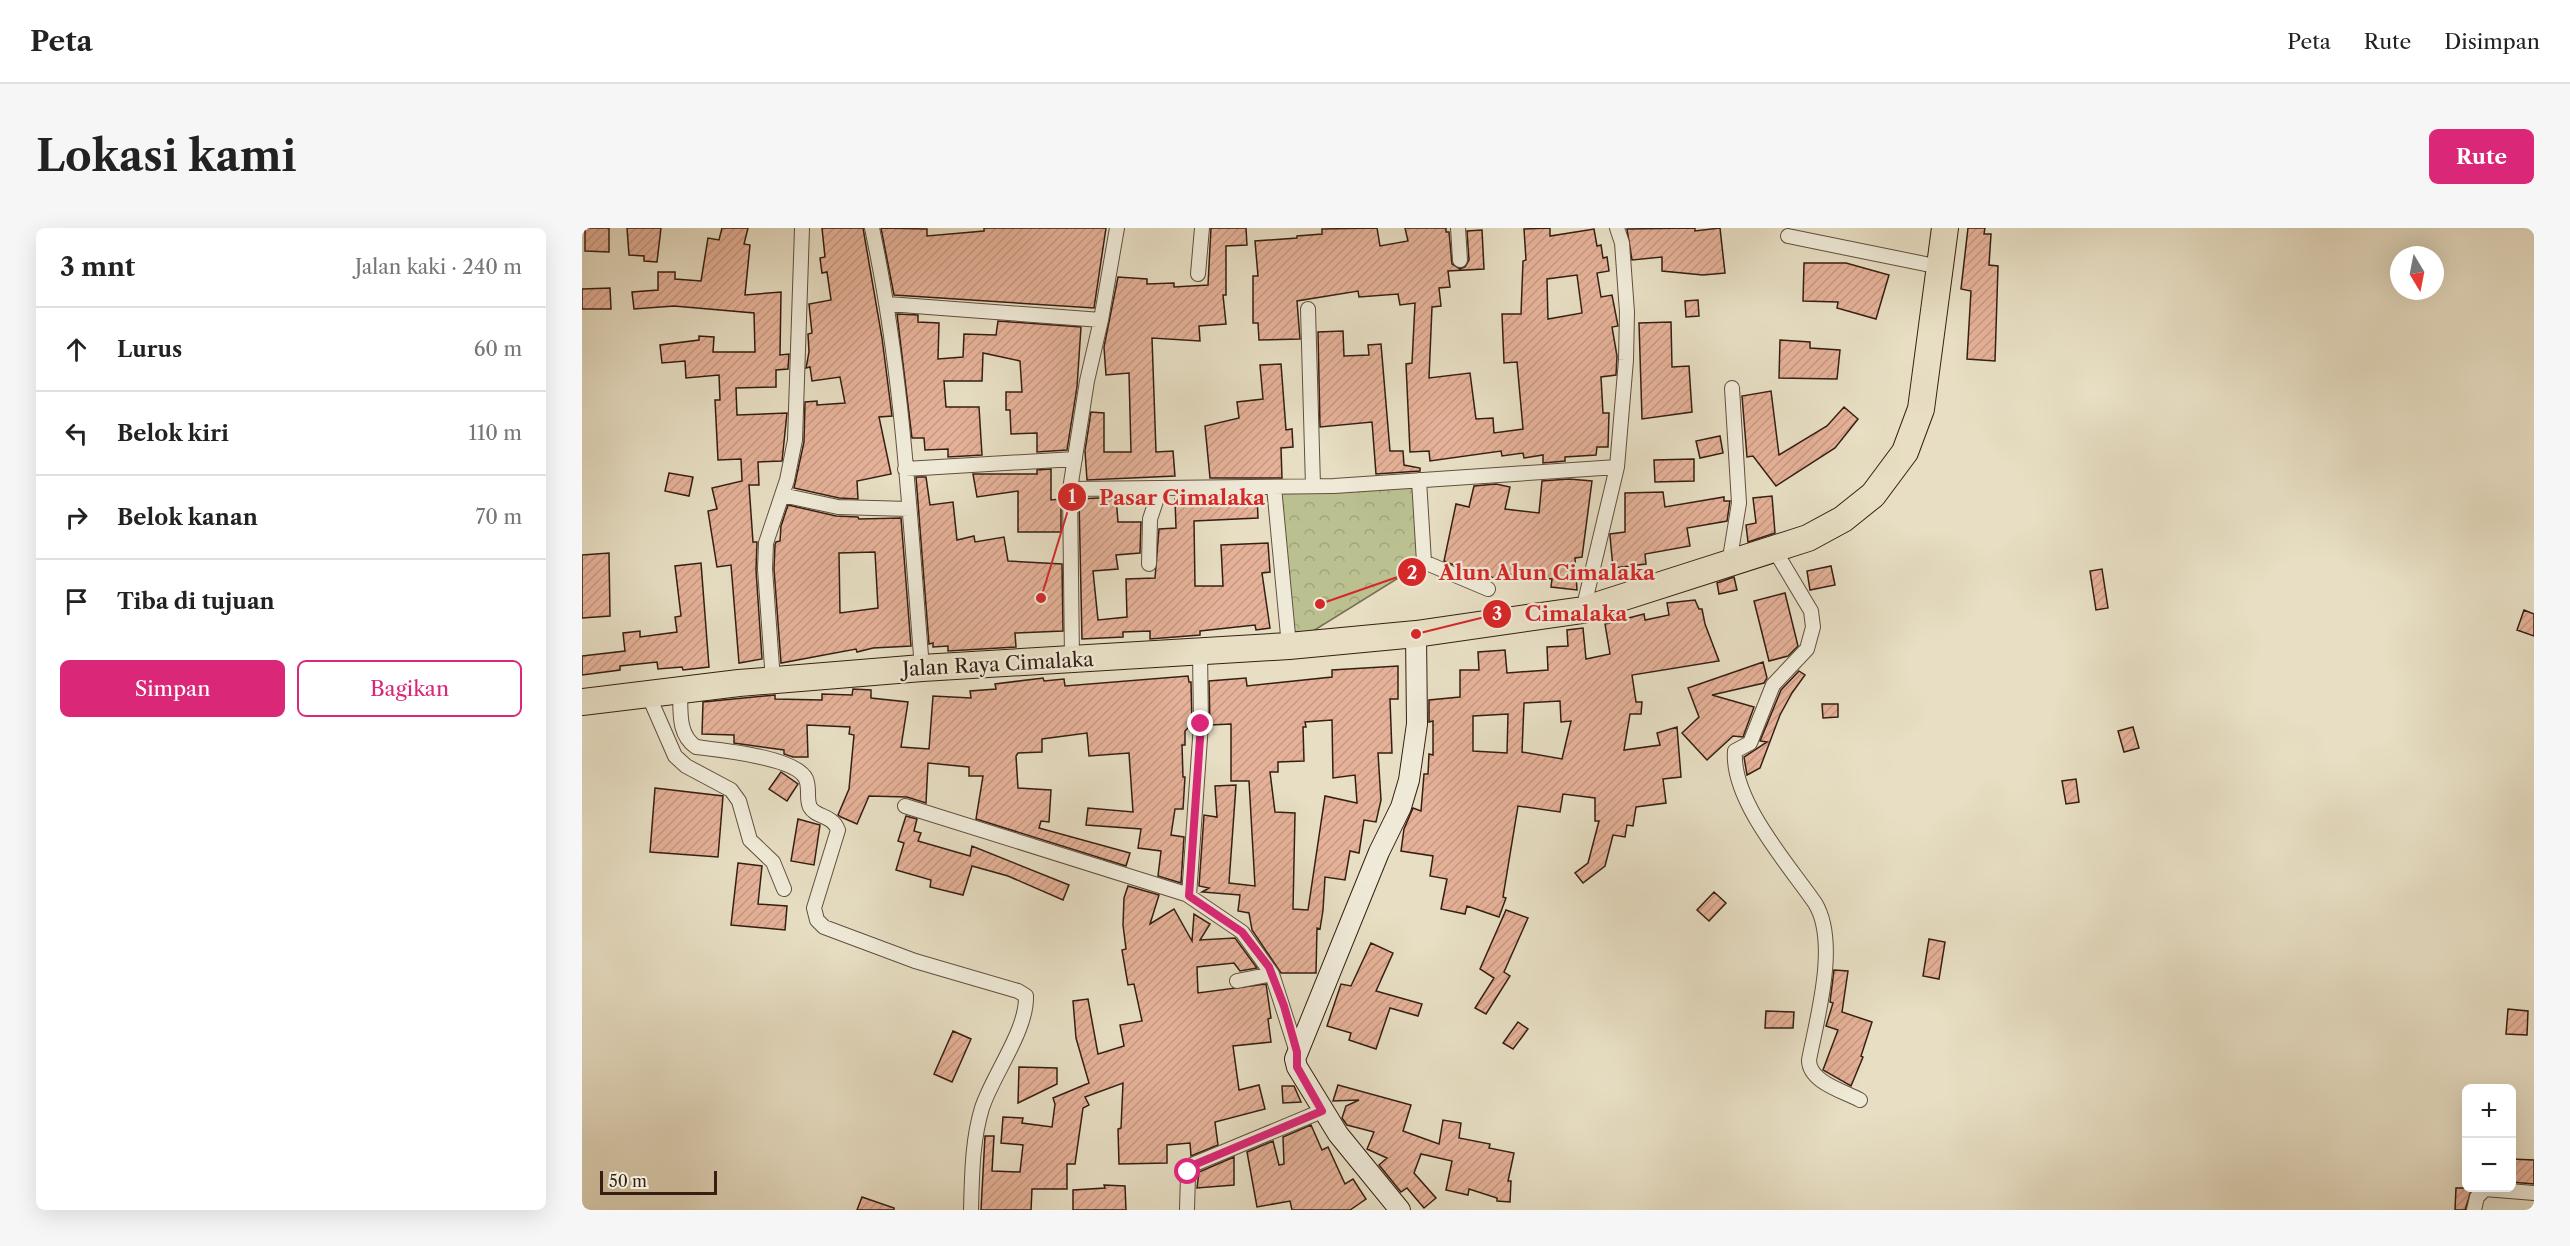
<!DOCTYPE html>
<html lang="id">
<meta charset="utf-8">
<style>
body{margin:0;font-family:"Libre Caslon Text",serif;background:#f6f6f6;color:#222}
.controls{position:absolute;right:18px;bottom:18px;display:grid;overflow:hidden;border-radius:9px;box-shadow:0 6px 24px #0002}
.controls button{width:54px;height:54px;display:grid;place-items:center;padding:0;border:0;border-bottom:2px solid #e0e0e0;background:#fff;color:#222;font:30px sans-serif}
.compass{position:absolute;left:1808px;top:18px;width:54px;height:54px;border-radius:50%;background:#fff;box-shadow:0 6px 24px #0002;rotate:170deg}
.scale{position:absolute;left:18px;bottom:15px;width:117px;box-sizing:border-box;padding-left:6px;border:3px solid #361f12;border-top:0;font-size:16px;line-height:21px;white-space:nowrap;color:#361f12;-webkit-text-stroke:4px #efead8;paint-order:stroke}
.stop{position:absolute;width:18px;height:18px;margin:-14px;border:4px solid #db2777;border-radius:50%;background:#fff}
.stop.end{background:#db2777;border-color:#fff;box-shadow:0 2px 6px #0008}
.list{margin:0;padding:0;list-style:none}
h2{display:flex;justify-content:space-between;align-items:center;height:78px;margin:0;padding:0 24px;font-size:26px}
h2 small{font-size:20px;font-weight:400;color:#767676}
.list li{display:grid;grid-template-columns:39px 1fr auto;gap:18px;align-items:center;box-sizing:border-box;height:84px;padding:0 24px;border-top:2px solid #e0e0e0}
.list b{display:block;font-size:22px;white-space:nowrap}
.list em{font-size:20px;font-style:normal;color:#767676}
.actions{display:flex;gap:12px;padding:18px 24px}
.actions a{flex:1;padding:14px 0;border:2px solid #db2777;border-radius:9px;text-align:center;font-size:21px;color:#db2777}
.actions .main{background:#db2777;color:#fff}
.icon{flex:none;width:33px;height:33px;fill:none;stroke:currentColor;stroke-width:2;stroke-linecap:round;stroke-linejoin:round}
.map{position:relative;flex:none;width:1952px;height:982px;overflow:hidden;border-radius:9px}
header{display:flex;align-items:center;gap:36px;box-sizing:border-box;height:84px;padding:0 30px;background:#fff;border-bottom:2px solid #e0e0e0}
header strong{font-size:28px}
nav{display:flex;gap:33px;margin-inline-start:auto;font-size:21px}
.intro{display:flex;align-items:center;justify-content:space-between;box-sizing:border-box;height:144px;padding:0 36px}
h1{margin:0;font-size:42px}
.button{padding:15px 27px;border-radius:9px;background:#db2777;color:#fff;font-size:21px;font-weight:700}
main{display:flex;gap:36px;padding:0 36px}
aside{flex:1;background:#fff;border-radius:9px;box-shadow:0 6px 24px #0002}
.map>svg:first-child{display:block}
.park{fill:url(#park-crowns);stroke:#787051;stroke-width:1.5}
.building{fill:url(#building-hatch);stroke:#361f12;stroke-width:1.5;fill-rule:evenodd}
.lines{fill:none;stroke-linecap:round;stroke-linejoin:round}
.street-casing{stroke:#624f3e;stroke-width:16}
.secondary-casing{stroke:#361f12;stroke-width:22}
.highway-casing{stroke:#361f12;stroke-width:28}
.street{stroke:#efead8;stroke-width:14}
.secondary{stroke:#efead8;stroke-width:20}
.highway{stroke:#e7dec3;stroke-width:26}
.route{stroke:#db2777;stroke-width:8}
.labels{text-anchor:middle;stroke-width:4.5;stroke-linejoin:round;paint-order:stroke}
.street-label{font-size:20px;fill:#361f12;stroke:#efead8}
.leader{fill:none;stroke:#d62828;stroke-width:2}
.callout-dot{fill:#d62828;stroke:#efead8;stroke-width:2}
.mark-label{font-size:18px;text-anchor:middle;font-weight:bold;fill:#fff}
.callout-label{font-size:21px;text-anchor:middle;font-weight:bold;fill:#d62828;stroke:#efead8;stroke-width:4.5;stroke-linejoin:round;paint-order:stroke}
</style>
<header>
<strong>Peta</strong>
<nav><a>Peta</a><a>Rute</a><a>Disimpan</a></nav>
</header>
<div class="intro"><h1>Lokasi kami</h1><a class="button">Rute</a></div>
<main>
<aside>
<h2>3 mnt<small>Jalan kaki · 240 m</small></h2>
<ul class="list">
<li><svg class="icon" aria-label="ahead" viewBox="0 0 24 24"><path d="M12 20V5M6 11l6-6 6 6"/></svg><div><b>Lurus</b></div><em>60 m</em></li>
<li><svg class="icon" aria-label="left" viewBox="0 0 24 24"><path d="M17 20v-9H6M10 6l-5 5 5 5"/></svg><div><b>Belok kiri</b></div><em>110 m</em></li>
<li><svg class="icon" aria-label="right" viewBox="0 0 24 24"><path d="M7 20v-9h11M14 6l5 5-5 5"/></svg><div><b>Belok kanan</b></div><em>70 m</em></li>
<li><svg class="icon" aria-label="arrive" viewBox="0 0 24 24"><path d="M6 21V4h12l-3 4 3 4H6"/></svg><div><b>Tiba di tujuan</b></div></li>
</ul>
<div class="actions"><a class="main">Simpan</a><a>Bagikan</a></div>
</aside>
<div class="map">
<svg width="1952" height="982" viewBox="0 0 1952 982">
<defs>
<pattern id="park-crowns" width="20" height="18" patternUnits="userSpaceOnUse" patternTransform="scale(1.5)"><rect width="20" height="18" fill="#bac090"/><path d="M2 6a3 3 0 1 1 6 0M12 15a3 3 0 1 1 6 0" fill="none" stroke="#a0a57b"/></pattern>
<pattern id="building-hatch" width="6" height="6" patternUnits="userSpaceOnUse" patternTransform="scale(1.5)"><rect width="6" height="6" fill="#e5b198"/><path d="M-1 1l2-2M0 6l6-6M5 7l2-2" fill="none" stroke="#c59882"/></pattern>
</defs>
<rect width="100%" height="100%" fill="#e7dec3"/>
<filter id="stains"><feTurbulence type="fractalNoise" baseFrequency=".00333" numOctaves="4"/><feColorMatrix values="0 0 0 0 .2 0 0 0 0 .09 0 0 0 0 .02 0 0 0 .5 -.17"/></filter>
<radialGradient id="worn" r=".72"><stop offset=".6" stop-color="#630" stop-opacity="0"/><stop offset="1" stop-color="#630" stop-opacity=".3"/></radialGradient>
<path class="park" d="M837,252L842,334L707,418L692,259Z"/>
<path class="building" d="M3,0H27V24L3,23Z
M45,0H79L75,34L62,33V28L47,27Z
M140,0H166L162,16L168,17L163,67L199,64L198,127L207,126L206,141L194,142V159L154,160L155,187L205,185L200,233L176,234L177,257H167L171,314H175L174,342L180,431L157,435L149,337L135,339L126,283L135,281L130,260L160,253L159,231L136,232L133,172H138L137,147L104,150L103,133L80,135L78,117L117,112V108L132,109L131,124H173L172,85L92,78L52,81L50,64L76,62V44H93V51L119,53L126,10L137,12Z
M240,0H281L300,110L310,188L297,189L309,246L275,253L276,271L257,270L212,260L222,214L223,174L235,173V177L263,175L258,149L230,153L228,139L224,140L227,124L226,106L230,105L227,76L249,72L245,44L240,45L238,30L243,29Z
M299,0L345,1V8L402,3V0H524L512,80L312,67Z
M629,0H664L665,17L644,18V67H641L644,96L617,98L618,113L570,110L574,224L591,223L593,248L505,252L503,223L509,184L522,185V224H549L547,145L524,147L522,119L536,49L565,51V56L592,55V59L626,57Z
M795,0L798,18L826,13L823,0H864V4H867L870,36L878,41L883,39L887,32L885,3L900,2L902,41L866,43L868,59L857,60L859,78L850,79L847,150L888,145L894,191L911,190L912,205L941,201L935,134L922,135L920,86H939L941,33L944,32L942,1L968,0V8L1012,1L1015,18L1019,17L1021,30L1025,29L1027,43L1015,45L1019,69L1030,67L1036,98L1030,99L1035,128L1034,147L1019,149L1021,185H1027L1026,219H1015L1014,227L983,229V233L961,235V227L942,230L941,225L920,228L919,223L848,233L847,223L828,224L824,136L830,135L833,75L818,77L816,66L777,69L776,63L715,73L718,111L677,112L676,95H671V48H676L673,13L715,10V8L740,6V1ZM995,47L1000,85L966,91L965,51Z
M1113,0V3L1138,0L1143,45L1121,47L1080,43V29L1050,32L1045,1Z
M1386,0H1403L1402,6H1409L1407,37L1416,38L1413,133L1385,131L1389,63L1379,61Z
M1222,35H1264L1307,47L1294,91L1255,80L1256,74L1221,73Z
M28,60L29,81H0V61Z
M1116,72L1117,88L1104,89L1103,73Z
M315,86L336,87V94L357,95L356,131L381,129L382,106L414,107L416,93L499,99L495,159L485,222L455,224V205L429,206L428,182H424V164H440L438,133L401,125L400,153H362L364,179H397L400,227L366,229V221L343,222L342,210H330Z
M1089,94L1090,139L1107,138L1110,184L1060,191L1057,95Z
M761,103L762,128L787,127L786,117L799,116L808,223H821L822,237L838,240V243L794,246L790,194L738,199L736,104Z
M1198,112L1228,114V120L1258,122L1255,151L1197,150Z
M699,136L704,202L710,201L711,219L699,220L700,250H628L623,198L657,190L655,174L681,171L678,137Z
M1189,163L1197,227L1245,198L1262,179L1276,191L1253,220L1194,258L1171,228L1165,229L1160,168Z
M1138,208L1141,225L1118,230L1114,213Z
M1112,231V253L1073,254L1072,232Z
M469,241V272L479,271V304H436V263L395,269L391,246H455V242Z
M87,245L111,249L107,268L83,263Z
M334,249H344L348,277L371,274L375,312L392,308L393,314L422,309L426,333L480,336L481,403L433,405L434,419L366,423V418L351,419V415L347,416Z
M987,251L1010,253L1000,329L993,330L995,362L969,359L970,351L927,346L925,353L888,344L862,333L874,276L887,279L892,258L914,256L928,259L923,281L957,285L960,253Z
M1081,264L1083,279L1142,269V273H1148L1145,293L1105,300L1108,318L1063,326L1064,336L1031,340L1028,308V306L1043,304V265Z
M629,268H675L676,290L612,293L613,358H641L639,317L686,315L688,344L680,345L688,400L674,402L673,397L618,403V407L568,411V403L541,404V409L500,411L497,271L534,269L536,294H559L558,325L534,327L536,341L511,343L516,392L545,389L544,351L573,350L577,301L594,300L593,271Z
M1190,268L1193,305L1166,314L1164,297L1174,295L1171,270Z
M206,277L254,288L276,289L277,291L319,290L329,418L291,420L275,424L274,421L199,435L192,341L193,317L194,314L198,313L199,298ZM293,324L296,380L258,385L257,325Z
M27,325L28,388L0,390V327Z
M119,335L127,439L101,442L100,439L76,441L75,434L38,438V442L0,447V428L43,423L41,405L58,403V409L95,404L93,389L99,388L93,338Z
M1249,338L1253,357L1228,362L1225,343Z
M1520,341L1526,380L1514,382L1508,343Z
M1152,349L1155,362L1137,366L1135,355Z
M1203,365L1216,418L1206,428L1187,433L1172,373Z
M1113,372L1117,381H1120L1123,396L1137,433L1050,447L1054,474H1060L1059,486H1048L1042,522L1078,517L1075,505L1095,499L1099,549L1081,551L1084,575L1054,579L1051,598L1045,597L1043,609L1031,607L1023,638L1001,655L993,645L1006,635L1017,593H1013V570L981,566L978,584L936,578L921,669L924,670L917,689L885,678L883,686L859,681L865,651L848,648L851,628L819,623L822,601L831,580L839,583L842,546H846L847,526L851,527V493L847,494V472L878,469V442H897L896,424L923,422L925,445L966,442L965,419L986,418L985,402L1001,400L1004,431L1028,426L1023,396L1062,386L1063,392L1087,387L1085,375ZM978,473L979,494L989,493L980,531L940,524L942,475ZM926,486L925,525L891,523V488Z
M1942,382L1952,386V408L1935,402Z
M1181,434L1185,450L1182,455L1130,467L1172,479L1161,509L1151,508L1125,532L1100,505L1117,489L1106,460Z
M816,438V471H808L810,525H796L799,572L794,594L782,592L777,625L768,623L763,652L743,649L741,682L738,701L735,700L734,745H699L670,702L667,685L656,683L658,667L620,664L627,660L617,658L622,587L635,589L633,558L654,557L647,655L673,658L667,553H649V496L628,497L627,453L664,450L665,458L750,449V442ZM750,492L751,550L773,547L775,575L743,568L726,682L711,681L713,585L693,584L688,544H696V534L722,533L721,499H724L723,494Z
M1217,443L1223,447L1210,465L1198,487L1178,540L1165,547L1162,529L1185,514L1178,513L1199,462Z
M606,448L607,454H609L610,496L603,503V517H600L601,549H603L601,581H593L589,607L602,609L599,655L576,648L579,623L556,620L559,601L504,597L506,580L551,584L547,525L507,528L505,505L460,511V524L436,525L434,528L436,560L469,562L467,594L459,593L457,600L548,625L544,638L394,591L401,548H387V539L346,535L344,575L325,569L287,568L275,596L259,589L256,587L267,561L272,507L267,506L268,499L225,497L226,529H211L202,526V522L152,515V507L120,506L121,474L193,467V471L240,472V466L270,467L271,461L289,462V470L326,474L319,519L347,521L351,468L389,470L388,463L414,461L413,456L461,450L462,453L482,451L483,458Z
M1240,476H1256V489L1241,490Z
M1551,499L1557,520L1542,524L1536,503Z
M199,544L216,556L205,573L187,561Z
M1494,551L1497,574L1484,576L1480,553Z
M73,560L141,568L136,629L68,624Z
M324,588L335,591L332,603L339,605L336,613L388,628L390,618L487,657L481,672L426,648L390,638L381,667L348,659L349,652L314,642L322,615L316,613Z
M216,591L238,597L232,637L209,633Z
M156,635L180,638L176,676L205,678L203,702L149,697Z
M546,658L577,667L568,696L592,681L610,713L612,686L628,696L618,712L653,710L675,740L658,743L652,735L615,739L616,765L684,756L689,790L686,791L689,814L651,818L657,862L677,857L683,881L633,894L636,917L609,928L608,915L585,917V935L537,936L536,901L539,900L541,855L503,869L507,877L501,880L493,936H485V961H450L449,982H399L403,908H412L410,943L438,944L441,917L419,915L421,889L441,890L440,895L470,899L473,876L471,870L507,855L494,810L491,773L506,771L516,826L542,818L538,797L560,793L552,756L546,757L540,722L544,721L541,697L542,670Z
M1132,664L1144,675L1127,693L1115,682Z
M924,682L946,690L922,744L928,748L904,786L893,780L912,750L898,741Z
M1347,711L1363,714L1357,751L1341,748Z
M789,715L811,725L794,763L840,776L836,788L808,780L794,821L767,812L769,805L745,798L759,756L769,758Z
M1252,742L1266,743L1260,784L1290,794L1279,828L1281,829L1269,858L1241,842L1256,802L1244,798L1251,775L1248,774Z
M1926,781L1946,783L1945,807L1924,806Z
M1184,783L1212,784L1211,800H1183Z
M936,794L946,801L931,821L921,815Z
M371,803L389,811L370,854L352,846Z
M437,839L475,840V856L436,875Z
M756,857L829,877L821,903L857,916L861,892L879,895L877,910L908,916L907,920L932,925L926,953H929L928,974L915,973V970L887,961L886,967L864,962L870,933L839,926L832,945L854,970L842,980L825,960L819,964L797,937L805,930L785,921L792,904L765,897L760,890L764,878L777,872L751,873Z
M700,858H712L719,874L701,875Z
M729,897L740,922L746,919L763,956L771,951L784,971L768,982H710L708,973L675,979L665,924L691,913L697,937L702,936L701,909Z
M652,929V957L615,960L617,944Z
M1929,931L1952,932V956L1929,954Z
M522,957L543,958L544,982H491V962L523,960Z
M1874,960H1890L1883,982H1873Z
M280,969L312,980V982H275Z"/>
<g class="lines">
<g class="street-casing">
<path id="street" d="M290,0C321,144 328,293 340,440
M876,0L878,32
M1206,8L1358,39
M616,46L620,0
M306,76L519,92L505,153L488,261L490,432
M726,81L731,258
M519,92L535,0
M323,241L493,231
M837,252L842,334L906,361
M692,259L707,418
M488,261L752,258L1035,239
M200,267L256,279L327,281
M1192,321L1229,383L1231,399L1225,421L1191,457L1168,515L1153,523C1149,572 1206,636 1233,675C1257,714 1235,790 1227,832C1227,854 1261,863 1278,872
M567,336L568,291L578,261
M1147,336L1157,275L1150,160
M1001,382L1035,239L1044,132L1045,84L1040,15L1035,0
M618,424L619,496L607,668L660,704L690,746L655,753
M191,453L183,341L184,315L205,252L213,212L220,0
M98,461C99,482 95,506 114,519C138,522 214,529 224,551C228,560 224,571 228,579C234,590 250,586 256,602L232,680L235,692L242,699L333,733L436,763L444,768C445,803 411,846 400,880C390,913 390,948 389,982
M65,464L93,528L104,538L149,562L157,573L168,612L191,634L202,661
M323,578L607,667
M690,746L715,824
M605,982L606,947L610,937L740,883
M1892,982L1895,969L1903,961L1952,965"/>
</g>
<g class="secondary-casing">
<path id="secondary" d="M818,982L756,906L715,839L713,831L797,624L819,579L827,552L835,496L834,406"/>
</g>
<g class="highway-casing">
<path id="highway" d="M0,474L157,455L340,440L707,418L834,406L1001,382L1226,310L1261,291L1291,267L1323,224L1339,181L1363,0"/>
</g>
<use href="#street" class="street"/>
<use href="#secondary" class="secondary"/>
<use href="#highway" class="highway"/>
</g>
<g class="lines">
<path class="route" d="M606,944L614,936L740,883L715,839V824L702,778L687,739L660,704L607,668L619,496"/>
</g>
<g class="labels">
<g class="street-label">
<text transform="translate(416 436) rotate(-3)" y="7">Jalan Raya Cimalaka</text>
</g>
</g>
<path class="leader" d="M459 370L490 269M738 376L830 344M834 406L915 386"/>
<g class="callout-dot">
<circle cx="459" cy="370" r="6"/>
<circle cx="738" cy="376" r="6"/>
<circle cx="834" cy="406" r="6"/>
<circle cx="490" cy="269" r="15"/>
<circle cx="830" cy="344" r="15"/>
<circle cx="915" cy="386" r="15"/>
</g>
<g class="mark-label">
<text x="490" y="275">1</text>
<text x="830" y="351">2</text>
<text x="915" y="392">3</text>
</g>
<g class="callout-label">
<text x="600" y="277">Pasar Cimalaka</text>
<text x="965" y="352">Alun Alun Cimalaka</text>
<text x="994" y="393">Cimalaka</text>
</g>
<rect width="100%" height="100%" filter="url(#stains)"/>
<rect width="100%" height="100%" fill="url(#worn)"/>
</svg>
<div class="controls">
<button>+</button>
<button>−</button>
</div>
<svg class="compass" viewBox="-18 -18 36 36"><path d="M0-13l5 13h-10z" fill="#e53935"/><path d="M0 13l5-13h-10z" fill="#767676"/></svg>
<div class="scale">50 m</div>
<div class="stop" style="left:606px;top:944px"></div>
<div class="stop end" style="left:619px;top:496px"></div>
</div>
</main>
